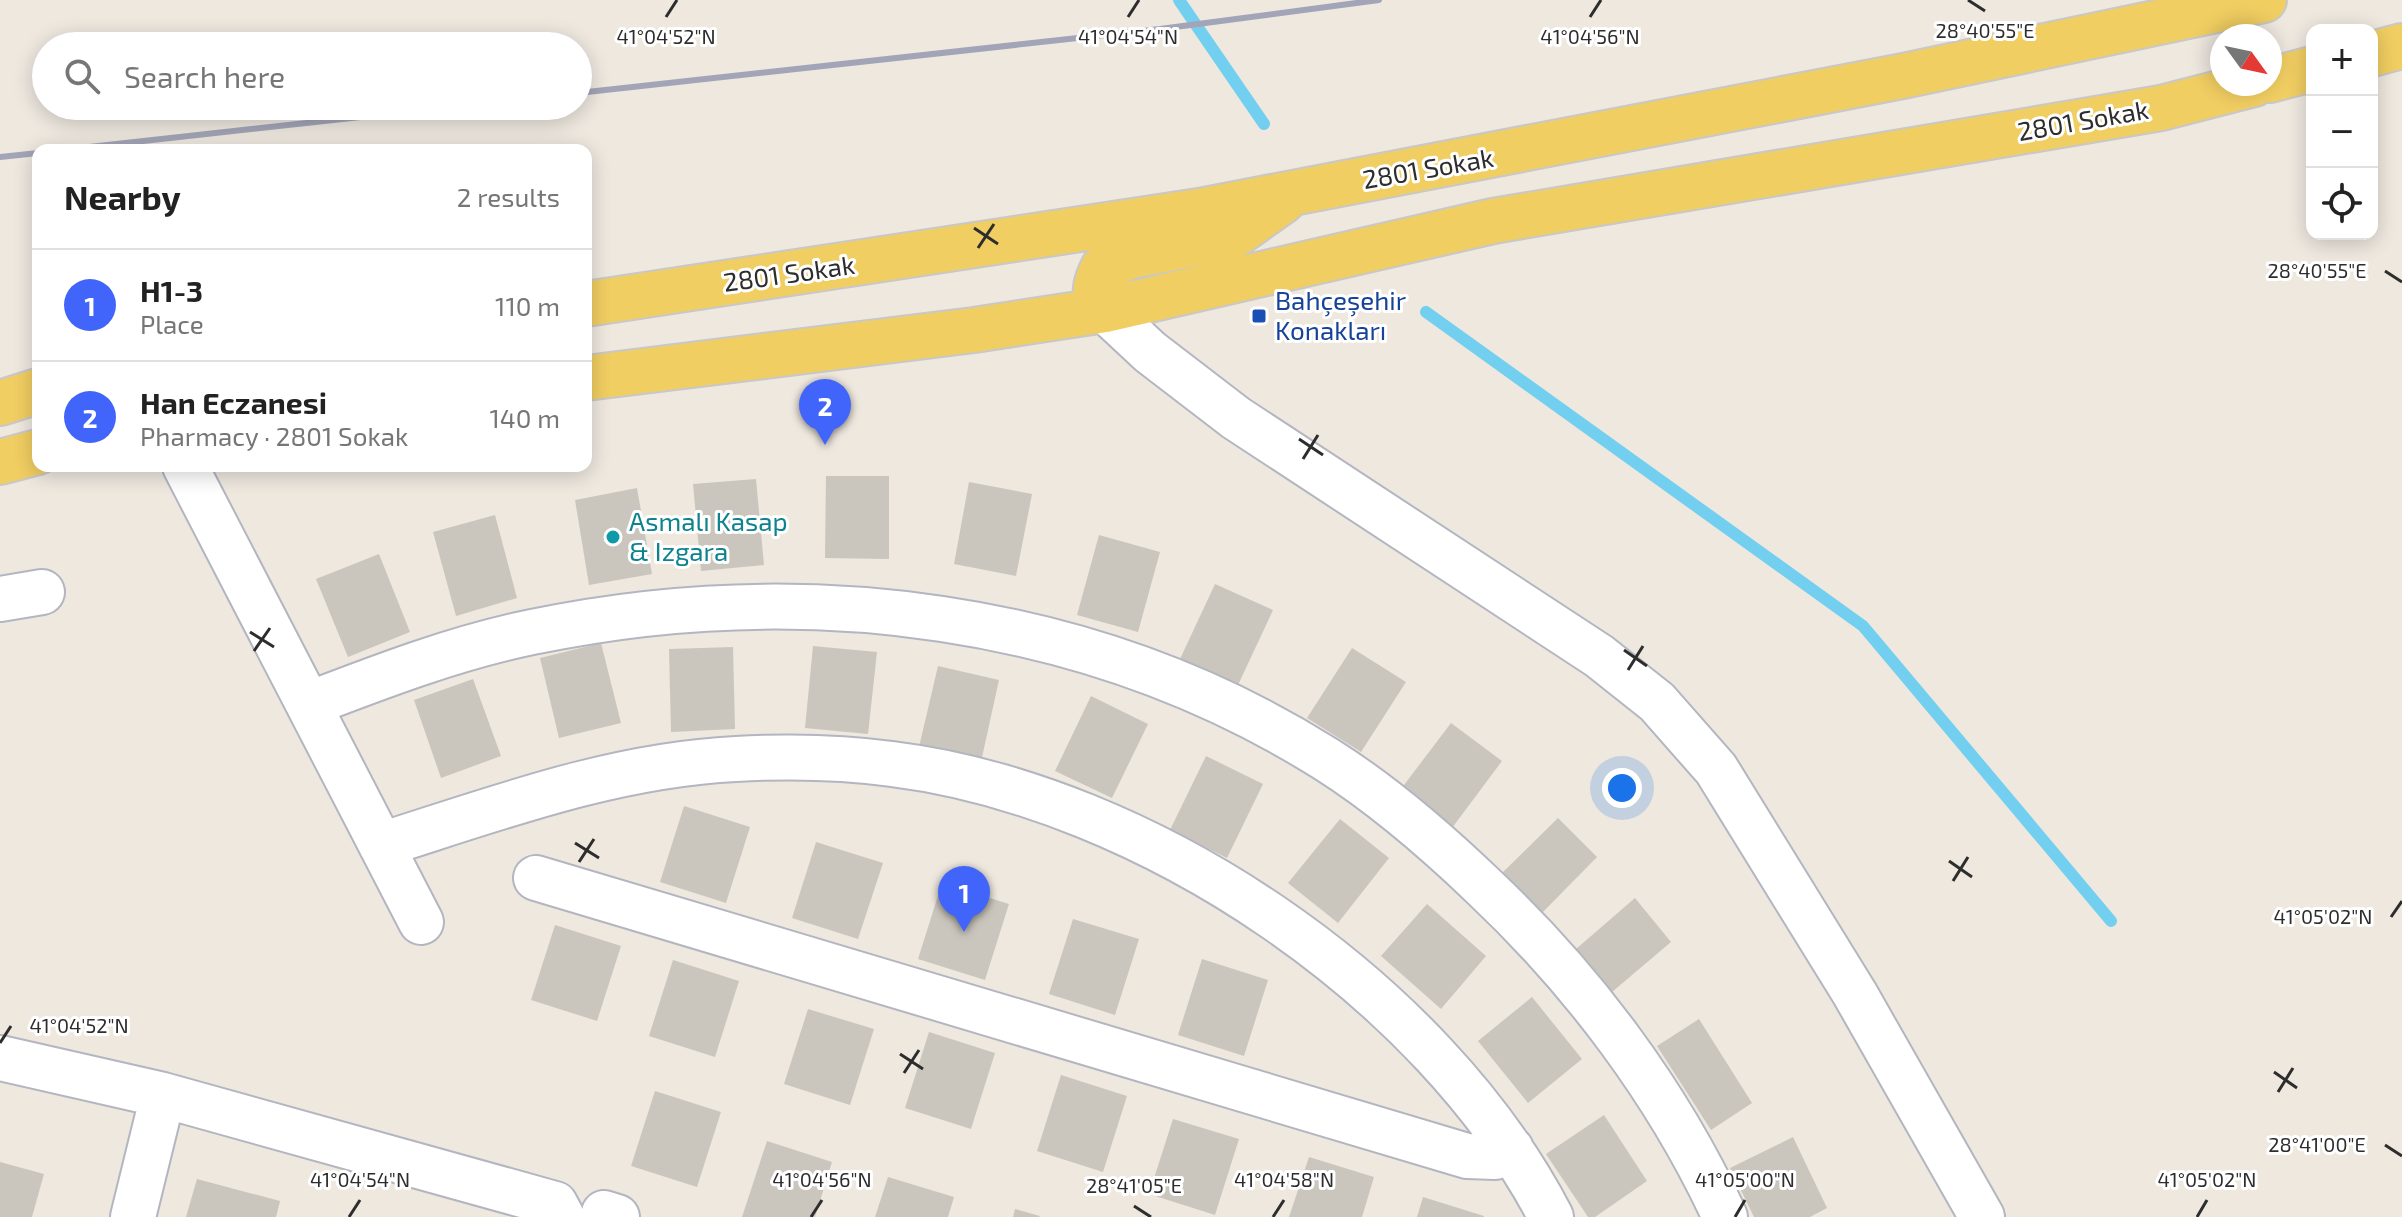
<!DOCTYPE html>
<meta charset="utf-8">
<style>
body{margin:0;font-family:"Exo 2",sans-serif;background:#f2f2f2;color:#222}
.controls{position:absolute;right:24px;top:24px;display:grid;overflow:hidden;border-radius:16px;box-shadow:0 4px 20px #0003}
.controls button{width:72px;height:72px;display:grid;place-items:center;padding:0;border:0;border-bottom:2px solid #e0e0e0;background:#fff;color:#222;font:40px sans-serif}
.compass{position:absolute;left:2210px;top:24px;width:72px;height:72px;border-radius:50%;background:#fff;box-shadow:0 4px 20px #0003;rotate:123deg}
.you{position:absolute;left:1622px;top:788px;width:28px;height:28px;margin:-20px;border:6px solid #fff;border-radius:50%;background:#1a73e8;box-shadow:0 0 0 12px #1a73e833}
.badge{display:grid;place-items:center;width:52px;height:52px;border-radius:50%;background:#4165fa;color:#fff;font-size:26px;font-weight:700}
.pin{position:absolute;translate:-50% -66px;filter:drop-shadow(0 2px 4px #0008)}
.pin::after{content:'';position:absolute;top:42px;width:28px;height:24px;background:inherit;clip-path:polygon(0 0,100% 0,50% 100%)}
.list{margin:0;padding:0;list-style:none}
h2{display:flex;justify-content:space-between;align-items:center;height:104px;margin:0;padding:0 32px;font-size:34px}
h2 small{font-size:26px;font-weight:400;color:#767676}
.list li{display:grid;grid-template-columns:52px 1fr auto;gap:24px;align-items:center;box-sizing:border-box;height:112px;padding:0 32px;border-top:2px solid #e0e0e0}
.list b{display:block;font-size:30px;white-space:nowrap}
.list p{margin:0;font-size:26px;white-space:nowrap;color:#767676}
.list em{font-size:26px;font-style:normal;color:#767676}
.icon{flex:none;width:44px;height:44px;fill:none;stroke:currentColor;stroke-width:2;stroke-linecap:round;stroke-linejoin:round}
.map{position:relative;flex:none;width:2402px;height:1217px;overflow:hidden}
.search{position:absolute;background:#fff;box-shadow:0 4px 20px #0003;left:32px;top:32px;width:560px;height:88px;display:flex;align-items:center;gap:20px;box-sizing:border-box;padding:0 28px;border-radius:44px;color:#767676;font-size:30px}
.panel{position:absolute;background:#fff;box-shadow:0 4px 20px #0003;left:32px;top:144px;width:560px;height:328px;border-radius:16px}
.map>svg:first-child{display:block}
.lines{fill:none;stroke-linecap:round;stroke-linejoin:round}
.stream{stroke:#73cfef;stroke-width:12}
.building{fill:#cac6be}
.minor-casing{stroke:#b3b6c0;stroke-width:48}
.major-casing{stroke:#c8c8c8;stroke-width:48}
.minor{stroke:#fff;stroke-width:44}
.major{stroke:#f1ce62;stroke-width:44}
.rail{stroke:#a2a5b7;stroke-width:6}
.ticks{fill:none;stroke:#2d2d2d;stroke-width:3}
.transit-dot{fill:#1a4fb4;stroke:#fff;stroke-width:3}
.culture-dot{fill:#0f9aa8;stroke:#fff;stroke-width:3}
.labels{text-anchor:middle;stroke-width:6;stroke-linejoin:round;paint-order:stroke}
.street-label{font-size:26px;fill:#2d2d2d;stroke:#fff}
.transit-label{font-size:26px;fill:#164399;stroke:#fff;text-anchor:start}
.culture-label{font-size:26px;fill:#0d838f;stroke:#fff;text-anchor:start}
.ticks-label{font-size:20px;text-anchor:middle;fill:#2d2d2d;stroke:#fff;stroke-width:6;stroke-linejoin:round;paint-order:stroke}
</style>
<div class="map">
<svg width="2402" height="1217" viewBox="0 0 2402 1217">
<rect width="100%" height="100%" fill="#eee8df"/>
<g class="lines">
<path class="stream" d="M1179,0L1264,124
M1426,312L1863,626L2111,921"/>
</g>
<path class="building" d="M826,476H889V559L825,558Z
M756,479L764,565L701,571L693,484Z
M969,482L1032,494L1016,576L954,564Z
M637,488L652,574L589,585L575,500Z
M495,515L517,598L456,616L433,532Z
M1099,535L1160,552L1138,632L1077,615Z
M379,554L410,632L348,657L316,579Z
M1215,584L1273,610L1238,685L1180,659Z
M601,643L621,723L559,738L540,658Z
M813,646L877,652L868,734L805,728Z
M733,647L735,729L671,732L669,649Z
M1352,648L1406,682L1361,752L1307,718Z
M938,666L999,680L981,762L919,747Z
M473,679L501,756L441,778L414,700Z
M1091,696L1148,724L1112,798L1055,771Z
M1451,723L1502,761L1452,828L1401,789Z
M1206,756L1263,784L1227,858L1170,830Z
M684,806L750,827L726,903L660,882Z
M1558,818L1597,857L1541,914L1501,874Z
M1340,819L1389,858L1338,923L1288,883Z
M816,842L883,863L858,939L792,918Z
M942,883L1009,904L985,980L918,959Z
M1635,898L1671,942L1612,992L1576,949Z
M1427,904L1486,956L1441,1009L1381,956Z
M1073,919L1139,939L1115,1015L1049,994Z
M555,925L621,946L597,1021L531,1000Z
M1202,959L1268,980L1244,1056L1178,1035Z
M673,960L739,981L715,1057L649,1036Z
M1532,997L1582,1059L1528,1103L1478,1041Z
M808,1009L874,1029L850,1105L784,1084Z
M1699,1019L1752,1103L1711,1130L1657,1046Z
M929,1032L995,1053L971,1129L905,1108Z
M1061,1075L1127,1096L1103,1172L1037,1151Z
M655,1091L721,1112L697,1187L631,1166Z
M1604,1115L1647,1181L1595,1217H1588L1546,1154Z
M1173,1119L1239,1139L1215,1215L1149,1194Z
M1793,1137L1827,1208L1810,1217H1754L1730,1168Z
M767,1141L832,1162L815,1217H742Z
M1309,1157L1374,1177L1362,1217H1289Z
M0,1162L44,1174L32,1217H0Z
M888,1177L954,1197L948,1217H875Z
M197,1179L280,1201L276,1217H186Z
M1423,1197L1484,1216V1217H1417Z
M1015,1209L1040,1216L1039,1217H1013Z"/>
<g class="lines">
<g class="minor-casing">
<path id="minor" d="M1105,310L1150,352L1236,418L1599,656L1657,702L1716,769L1855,994L1982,1217
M185,466L421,922
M0,599L42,592
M309,704C382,676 455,648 532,632C802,576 1091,611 1326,759C1383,795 1435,840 1483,886C1582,979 1668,1093 1725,1217
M381,845C498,808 613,765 736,759C788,756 841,757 892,764C1147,796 1433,989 1551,1217
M536,878L1467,1156L1495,1157L1511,1149
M0,1058L163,1095L555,1204L562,1217
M604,1213L617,1217
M133,1217L163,1095"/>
</g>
<g class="major-casing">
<path id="major" d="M2372,54L2402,46
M2270,80L2312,69
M586,304L1199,211L1903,76L2264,0
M1105,310C1091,294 1095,285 1103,268L1132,256L1232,237L1283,201
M586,378L974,330L1105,310L1493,221L2161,108L2254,84
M0,403L38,391
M0,462L38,452"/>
</g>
<use href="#minor" class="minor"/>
<use href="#major" class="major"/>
<path class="rail" d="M578,93L1160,29L1379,0
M62,150L461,106
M0,157L38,153"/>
</g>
<path class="ticks" d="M1968,0L1985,11M666,17L677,0M1128,17L1139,0M1590,17L1601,0M974,228L998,244M978,248L994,224M2385,271L2402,282M1299,439L1323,455M1303,459L1318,435M250,632L274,647M1624,650L1647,666M254,651L270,628M1628,670L1643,646M575,843L599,858M1949,861L1972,877M579,862L594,839M1953,881L1968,857M2391,917L2402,901M0,1043L11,1026M900,1054L923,1069M2274,1072L2297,1088M904,1073L919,1050M2278,1092L2293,1068M2385,1145L2402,1156M1134,1206L1151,1217M349,1217L360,1200M811,1217L822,1200M1273,1217L1284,1200M1735,1217L1745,1200M2197,1217L2207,1200"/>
<rect class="transit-dot" x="1251" y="308" width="16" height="16" rx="4"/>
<circle class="culture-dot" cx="613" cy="537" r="8"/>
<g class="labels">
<g class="street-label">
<text transform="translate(2083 121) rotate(-10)" y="9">2801 Sokak</text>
<text transform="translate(1428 169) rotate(-10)" y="9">2801 Sokak</text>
<text transform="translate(789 274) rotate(-8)" y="9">2801 Sokak</text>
</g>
<g class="transit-label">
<text x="1275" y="310">Bahçeşehir<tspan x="1275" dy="30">Konakları</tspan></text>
</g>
<g class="culture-label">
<text x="629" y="531">Asmalı Kasap<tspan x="629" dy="30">&amp; Izgara</tspan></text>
</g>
</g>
<g class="ticks-label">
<text x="1985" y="38">28°40'55"E</text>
<text x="1128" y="44">41°04'54"N</text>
<text x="1590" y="44">41°04'56"N</text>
<text x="666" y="44">41°04'52"N</text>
<text x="2317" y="278">28°40'55"E</text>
<text x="2323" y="924">41°05'02"N</text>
<text x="79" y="1033">41°04'52"N</text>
<text x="2317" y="1152">28°41'00"E</text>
<text x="360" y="1187">41°04'54"N</text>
<text x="822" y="1187">41°04'56"N</text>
<text x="1284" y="1187">41°04'58"N</text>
<text x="1745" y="1187">41°05'00"N</text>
<text x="2207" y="1187">41°05'02"N</text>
<text x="1134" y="1193">28°41'05"E</text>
</g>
</svg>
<div class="controls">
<button>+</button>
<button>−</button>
<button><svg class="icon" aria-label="locate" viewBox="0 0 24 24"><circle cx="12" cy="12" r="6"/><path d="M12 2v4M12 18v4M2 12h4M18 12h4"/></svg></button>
</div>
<svg class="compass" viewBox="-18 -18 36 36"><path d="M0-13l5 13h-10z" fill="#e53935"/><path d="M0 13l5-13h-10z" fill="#767676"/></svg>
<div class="you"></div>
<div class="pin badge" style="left:964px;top:932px">1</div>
<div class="pin badge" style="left:825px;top:445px">2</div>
<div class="search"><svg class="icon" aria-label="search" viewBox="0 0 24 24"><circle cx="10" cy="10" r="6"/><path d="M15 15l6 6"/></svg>Search here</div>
<section class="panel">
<h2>Nearby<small>2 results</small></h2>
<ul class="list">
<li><span class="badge">1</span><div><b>H1-3</b><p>Place</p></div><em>110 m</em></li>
<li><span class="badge">2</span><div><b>Han Eczanesi</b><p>Pharmacy · 2801 Sokak</p></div><em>140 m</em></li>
</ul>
</section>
</div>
